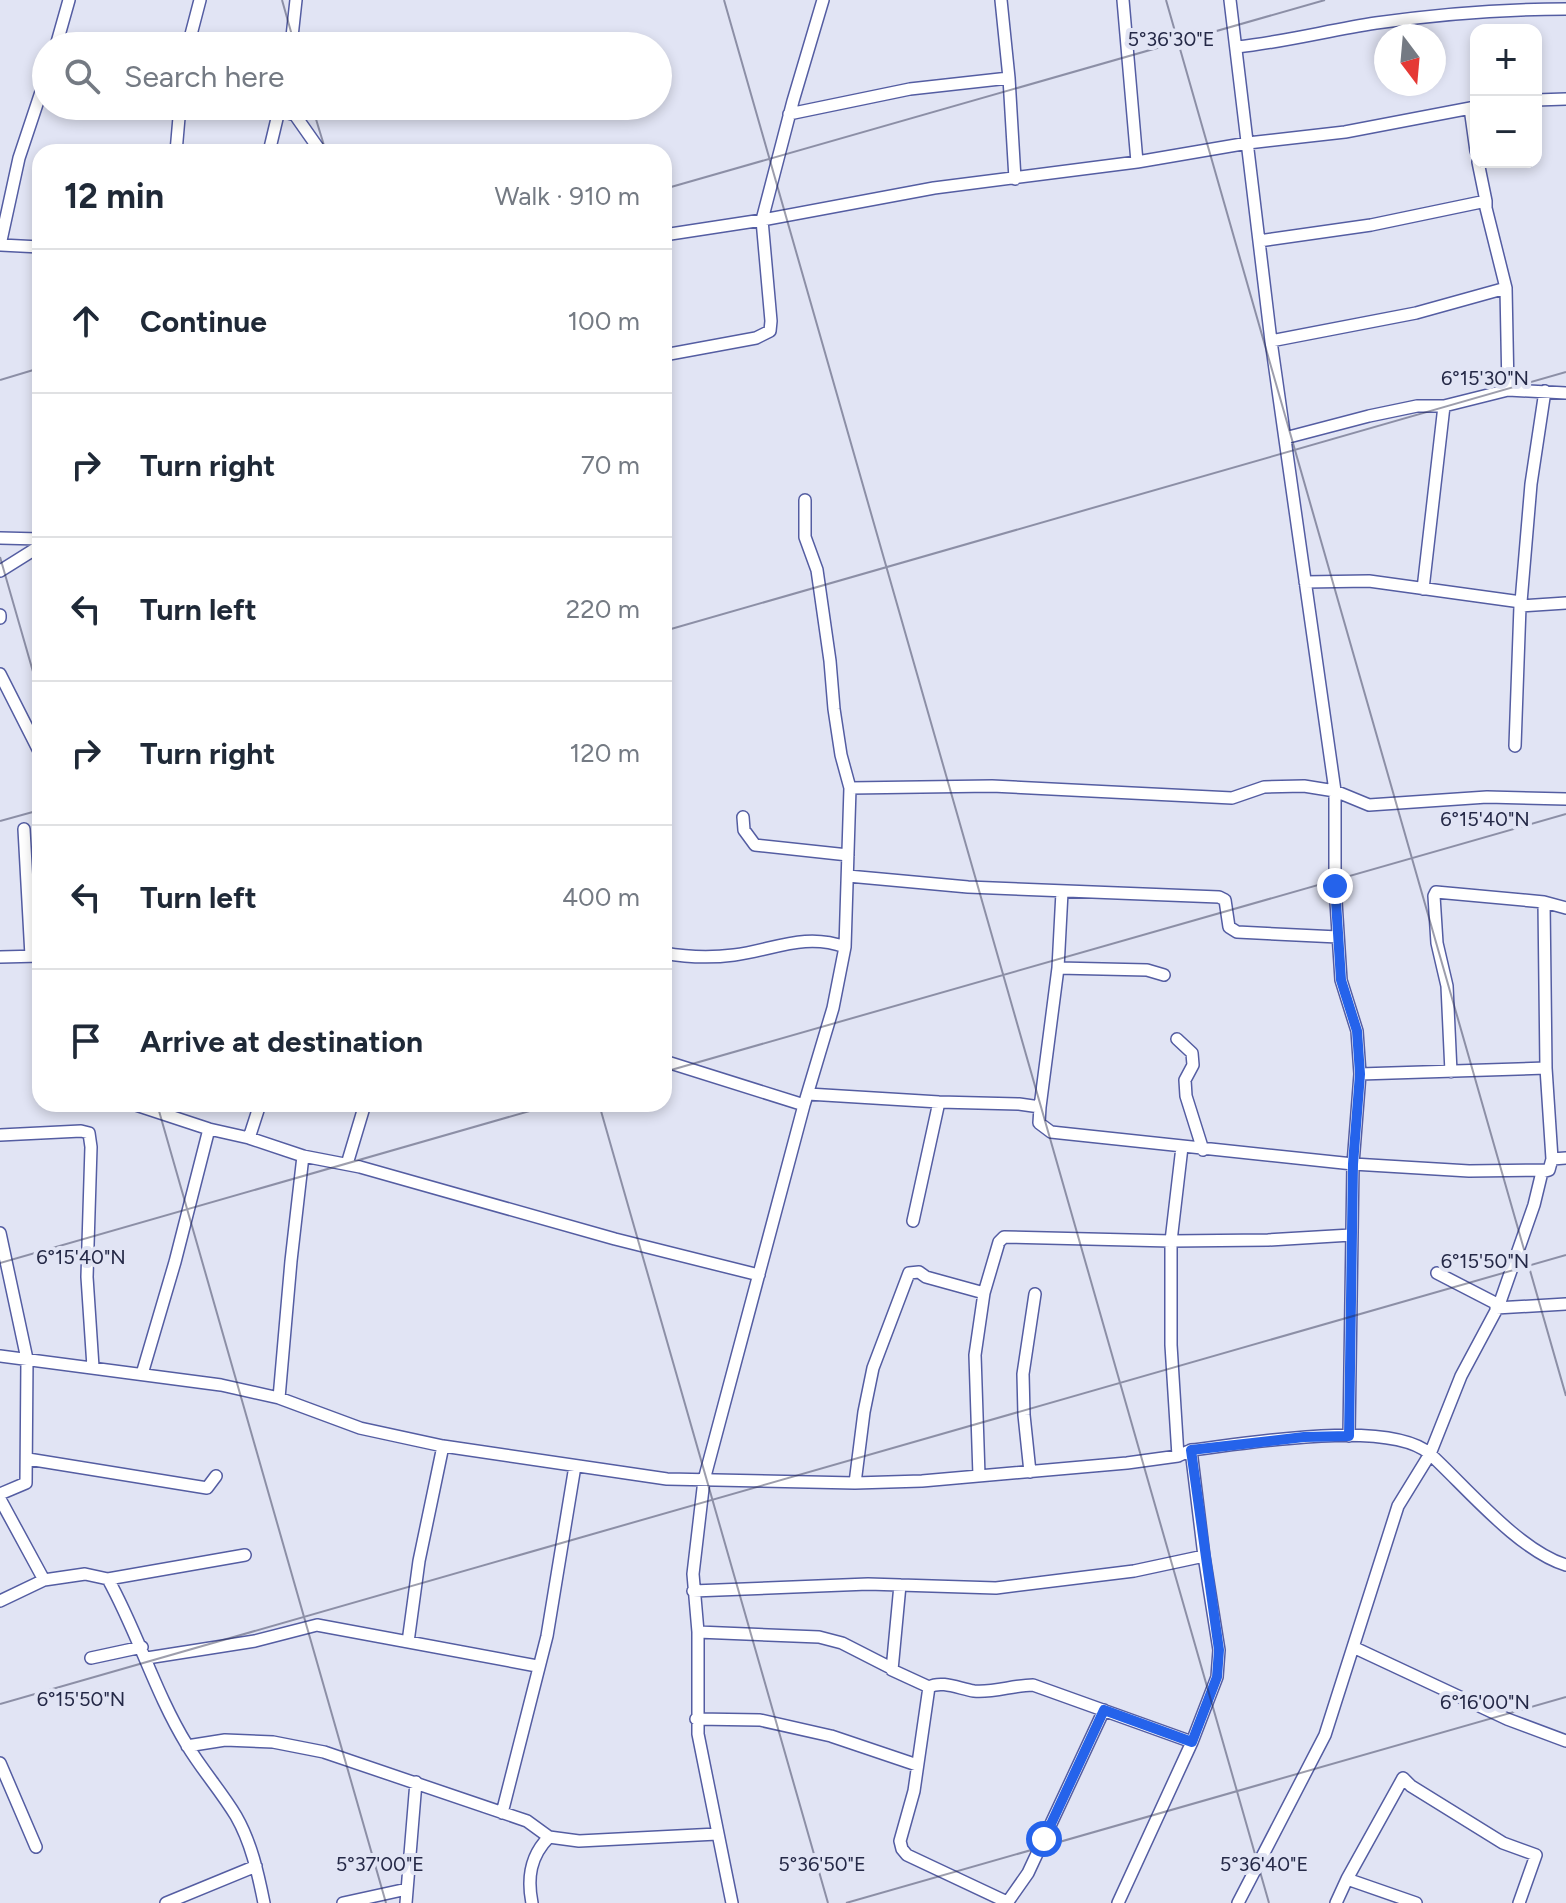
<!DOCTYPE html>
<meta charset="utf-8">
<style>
body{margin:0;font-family:Figtree,sans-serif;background:#f2f2f3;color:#1f2937}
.controls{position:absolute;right:24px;top:24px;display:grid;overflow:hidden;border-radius:16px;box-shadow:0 4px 12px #0003}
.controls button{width:72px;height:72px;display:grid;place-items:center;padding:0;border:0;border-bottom:2px solid #e0e1e3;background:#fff;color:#1f2937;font:40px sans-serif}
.compass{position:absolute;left:1374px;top:24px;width:72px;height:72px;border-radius:50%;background:#fff;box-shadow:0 4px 12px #0003;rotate:164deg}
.stop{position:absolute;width:24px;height:24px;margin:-18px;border:6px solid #2563eb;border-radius:50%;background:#fff}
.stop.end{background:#2563eb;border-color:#fff;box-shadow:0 2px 8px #0008}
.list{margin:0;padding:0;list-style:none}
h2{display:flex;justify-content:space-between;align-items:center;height:104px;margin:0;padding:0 32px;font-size:34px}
h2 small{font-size:26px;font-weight:400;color:#747a83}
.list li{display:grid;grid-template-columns:52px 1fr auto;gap:24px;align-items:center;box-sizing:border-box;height:144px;padding:0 32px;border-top:2px solid #e0e1e3}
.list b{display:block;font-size:30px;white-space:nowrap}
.list em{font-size:26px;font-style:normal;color:#747a83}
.icon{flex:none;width:44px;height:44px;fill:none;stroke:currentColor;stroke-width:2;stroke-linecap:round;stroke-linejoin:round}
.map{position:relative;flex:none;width:1566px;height:1903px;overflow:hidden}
.search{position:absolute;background:#fff;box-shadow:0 4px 12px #0003;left:32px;top:32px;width:640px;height:88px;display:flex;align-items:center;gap:20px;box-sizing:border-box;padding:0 28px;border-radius:44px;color:#747a83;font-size:30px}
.panel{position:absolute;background:#fff;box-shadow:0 4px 12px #0003;left:32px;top:144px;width:640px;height:968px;border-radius:24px}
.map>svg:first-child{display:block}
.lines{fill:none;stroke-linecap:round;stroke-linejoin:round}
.minor-casing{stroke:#545da2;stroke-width:14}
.minor{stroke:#fff;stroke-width:11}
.route{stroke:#2563eb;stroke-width:10}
.ticks{fill:none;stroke:#252947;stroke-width:2;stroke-opacity:0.45}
.ticks-label{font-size:20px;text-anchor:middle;fill:#252947;stroke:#e1e4f4;stroke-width:8;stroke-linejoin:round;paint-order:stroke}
</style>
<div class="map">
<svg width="1566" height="1903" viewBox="0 0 1566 1903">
<rect width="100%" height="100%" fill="#e1e4f4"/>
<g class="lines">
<g class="minor-casing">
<path id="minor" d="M1001,0L1009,78L1015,179
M1123,0L1137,162
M1230,0L1271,341L1335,791V886L1341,980L1357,1031L1360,1074L1353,1164L1349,1436
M56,46L69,0
M188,46L200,0
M291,46L296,0
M1237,47C1284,42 1330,30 1376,23C1439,14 1503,9 1566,9
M1536,100L1566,99
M1470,108L1476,151
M279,110L295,115L321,152
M789,114L910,89L1009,78
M176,152L180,106
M269,152L280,106
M1478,162L1486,201V208L1506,288L1508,390
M664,235L762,220L934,188L1137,162L1248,143L1345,132L1476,107
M1259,241L1371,225L1486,201
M0,245L19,158L46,77
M1,245L40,247
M1271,341L1416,313L1506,288
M664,355L756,338L770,331L771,321L762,220L793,101L823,0
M1285,438L1369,416L1417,406H1444L1508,390L1566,393
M0,538L40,539
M0,571L40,546
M1305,582L1369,581L1521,602L1520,606L1566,603
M1423,589L1444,406
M1521,602L1531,484L1545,391
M0,615V618
M0,674L40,753
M1515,746L1520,606
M850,788L992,786L1232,798L1264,787L1304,786L1335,791L1369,805L1487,797L1566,799
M743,817L744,830L755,845L848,855
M24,829L31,956
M848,876L968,887L1219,897L1225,900L1229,927L1237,932L1338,937
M1062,892L1058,968L1040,1107L1039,1123L1051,1132L1353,1164L1469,1171L1548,1170
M1544,902L1546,1068L1552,1159
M664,953C686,957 711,958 734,955C773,950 805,932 845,947
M0,957L40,956
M1058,968L1147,970L1164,975
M1177,1039L1192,1053L1193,1065L1185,1080L1186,1096L1203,1150
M664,1061L804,1105
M1451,1072L1447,986L1437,943L1434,896L1436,892L1544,902L1566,908
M1360,1074L1546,1068
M808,1094L939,1102L1019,1104L1040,1107
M133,1104L209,1129L249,1138
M260,1104L249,1138L303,1156L291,1261L279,1398
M0,1135L81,1131L89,1133L91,1147L87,1277L93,1367
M303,1156L360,1167L615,1239L759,1275
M347,1164L365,1104
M913,1221L939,1102
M0,1233L27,1359L26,1483L0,1494
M1437,1273L1499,1305
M1496,1308L1566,1304
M0,1356L221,1385L279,1398L360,1428L443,1446L667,1479L855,1483L922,1481L1127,1463L1178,1456L1191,1450C1244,1444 1389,1418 1430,1454C1466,1487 1519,1551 1566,1565
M142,1374L175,1262L209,1129
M1178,1456L1171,1345V1241L1182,1147
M28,1459L207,1488L216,1476
M1030,1472L1024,1415L1023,1374L1035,1294
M979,1476L975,1355L984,1293L999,1242L1004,1237L1171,1241L1268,1240L1351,1235
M855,1483L864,1412L873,1368L909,1273L919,1272L926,1277L984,1293
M0,1499L44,1580
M108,1579C138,1633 155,1693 187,1745C202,1770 221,1791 236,1816C251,1842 258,1873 264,1903
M900,1585L892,1670L929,1687
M693,1591L868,1584L996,1588L1134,1571L1204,1556L1191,1450
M0,1601L44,1580L85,1574L108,1579L245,1555
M698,1632L819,1637L842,1643L891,1668
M408,1642L419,1561L443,1446
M1353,1647L1507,1719L1566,1741
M91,1658L142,1647
M147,1658L255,1641L317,1625L537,1666
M696,1719L760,1720L831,1736L917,1765
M187,1746L225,1740L273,1742L324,1752L527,1821L549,1837L579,1841L717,1834
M0,1763L36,1847
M502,1813L547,1636L575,1466
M1347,1879L1416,1903
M1007,1902L907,1855L902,1849L900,1841L914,1791L929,1687C942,1680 960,1689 974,1691C993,1693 1014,1685 1033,1685L1192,1742
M166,1903L256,1866
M343,1903L407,1889
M406,1903L416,1782
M532,1903C527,1878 530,1856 549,1837
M732,1903L698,1734V1632L693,1574L704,1480L804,1105L833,1008L845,947L850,788L841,755L834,709L830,661L817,570L805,537V500
M1007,1903L1028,1873L1104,1710
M1118,1903L1192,1742L1217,1677L1219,1650L1204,1556
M1238,1903L1325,1735L1398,1506L1430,1454L1461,1376L1499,1305L1534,1205L1542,1172L1549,1170L1552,1159L1566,1158
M1336,1903L1347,1879L1403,1778L1411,1786L1503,1843L1536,1855L1519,1903"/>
</g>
<use href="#minor" class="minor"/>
</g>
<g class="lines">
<path class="route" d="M1044,1839L1104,1710L1192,1742L1217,1677L1219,1650L1191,1450L1304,1437L1349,1436L1353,1164L1360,1074L1357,1031L1341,980L1335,886"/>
</g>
<path class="ticks" d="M282,0L295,46M724,0L1269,1903M1166,0L1566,1396M312,106L326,152M664,189L1325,0M0,380L40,368M0,557L40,696M664,631L1566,372M0,821L40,810M664,1072L1566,814M157,1104L386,1903M599,1104L828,1903M0,1263L554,1104M0,1704L1566,1255M846,1903L1566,1697"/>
<g class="ticks-label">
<text x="1171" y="46">5°36'30"E</text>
<text x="1485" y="385">6°15'30"N</text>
<text x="1485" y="826">6°15'40"N</text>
<text x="81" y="1264">6°15'40"N</text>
<text x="1485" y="1268">6°15'50"N</text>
<text x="81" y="1706">6°15'50"N</text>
<text x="1485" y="1709">6°16'00"N</text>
<text x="380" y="1871">5°37'00"E</text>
<text x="822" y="1871">5°36'50"E</text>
<text x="1264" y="1871">5°36'40"E</text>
</g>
</svg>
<div class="controls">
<button>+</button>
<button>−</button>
</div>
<svg class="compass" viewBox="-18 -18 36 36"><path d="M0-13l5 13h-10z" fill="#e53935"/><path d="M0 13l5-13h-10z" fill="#747a83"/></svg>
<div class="stop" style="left:1044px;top:1839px"></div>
<div class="stop end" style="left:1335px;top:886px"></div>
<div class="search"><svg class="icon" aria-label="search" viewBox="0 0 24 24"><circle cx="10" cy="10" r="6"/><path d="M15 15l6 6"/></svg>Search here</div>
<section class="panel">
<h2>12 min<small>Walk · 910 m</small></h2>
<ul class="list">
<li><svg class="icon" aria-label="ahead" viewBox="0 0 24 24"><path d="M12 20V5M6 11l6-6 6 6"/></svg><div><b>Continue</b></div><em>100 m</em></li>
<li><svg class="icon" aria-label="right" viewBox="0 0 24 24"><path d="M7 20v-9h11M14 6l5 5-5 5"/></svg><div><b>Turn right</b></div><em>70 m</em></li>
<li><svg class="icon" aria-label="left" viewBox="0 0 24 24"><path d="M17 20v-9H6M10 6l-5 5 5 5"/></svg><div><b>Turn left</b></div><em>220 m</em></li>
<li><svg class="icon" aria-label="right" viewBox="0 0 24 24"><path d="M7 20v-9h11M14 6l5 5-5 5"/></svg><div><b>Turn right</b></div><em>120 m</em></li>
<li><svg class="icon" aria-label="left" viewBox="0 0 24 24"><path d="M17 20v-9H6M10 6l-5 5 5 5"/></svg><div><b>Turn left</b></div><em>400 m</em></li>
<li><svg class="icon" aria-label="arrive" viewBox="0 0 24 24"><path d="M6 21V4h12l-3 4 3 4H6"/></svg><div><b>Arrive at destination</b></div></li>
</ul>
</section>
</div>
